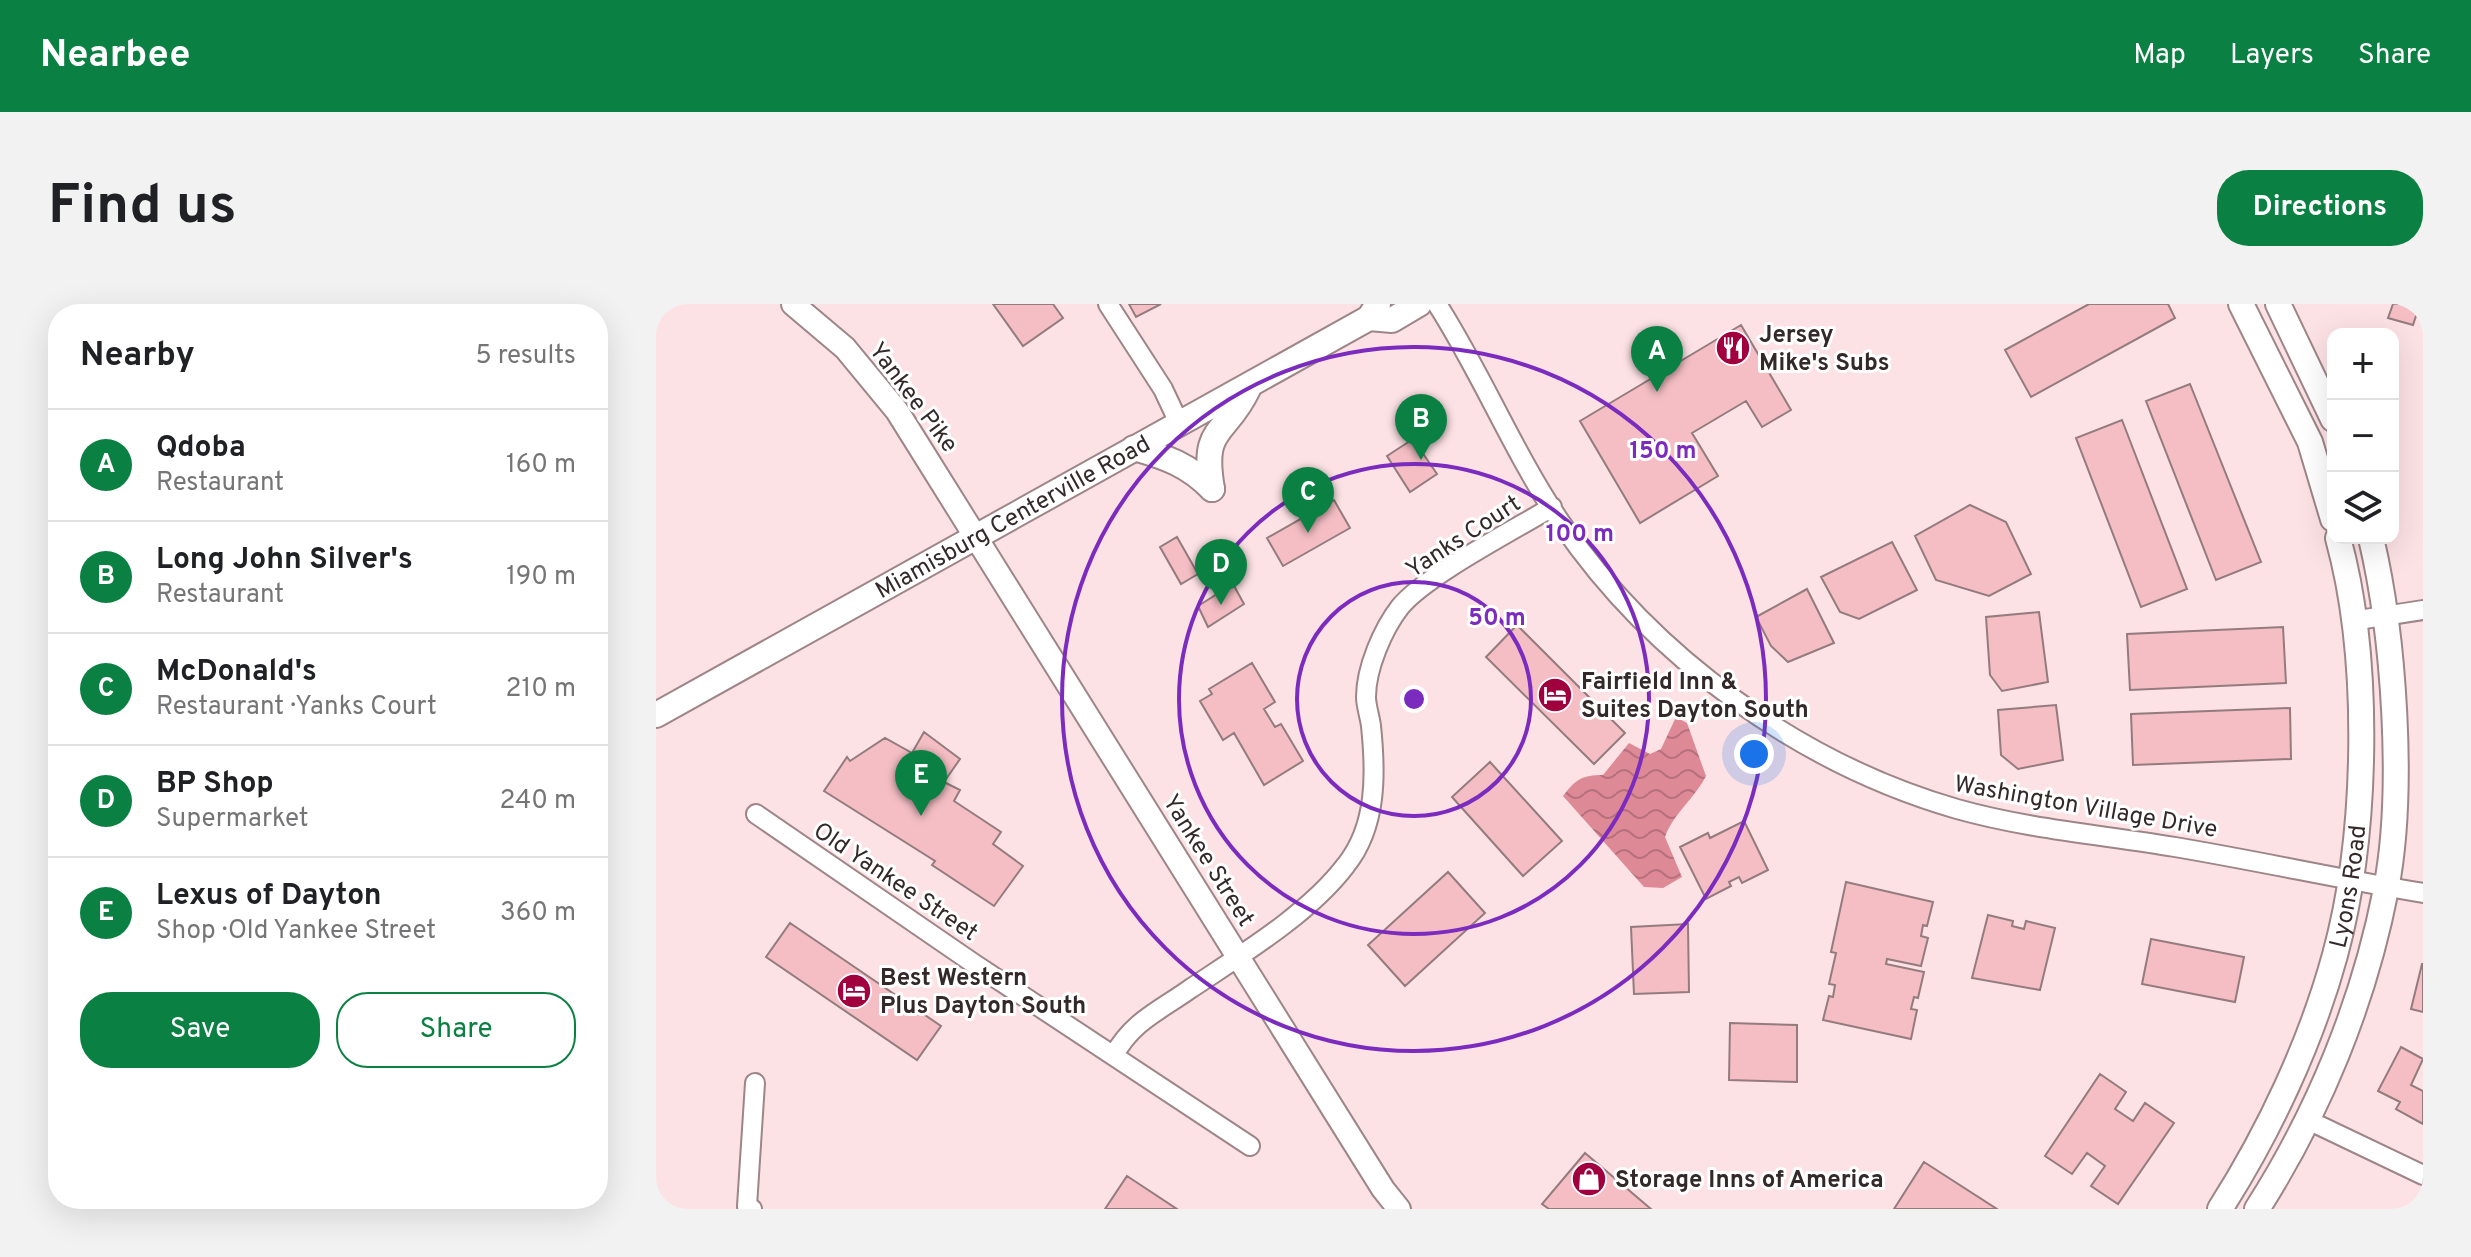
<!DOCTYPE html>
<meta charset="utf-8">
<style>
body{margin:0;font-family:Overpass,sans-serif;background:#f2f2f2;color:#202124}
.controls{position:absolute;right:24px;top:24px;display:grid;overflow:hidden;border-radius:16px;box-shadow:0 8px 32px #0002}
.controls button{width:72px;height:72px;display:grid;place-items:center;padding:0;border:0;border-bottom:2px solid #e0e0e0;background:#fff;color:#202124;font:40px sans-serif}
.you{position:absolute;left:1098px;top:450px;width:28px;height:28px;margin:-20px;border:6px solid #fff;border-radius:50%;background:#1a73e8;box-shadow:0 0 0 12px #1a73e833}
.badge{display:grid;place-items:center;width:52px;height:52px;border-radius:50%;background:#0b8043;color:#fff;font-size:26px;font-weight:700}
.pin{position:absolute;translate:-50% -66px;filter:drop-shadow(0 2px 4px #0008)}
.pin::after{content:'';position:absolute;top:42px;width:28px;height:24px;background:inherit;clip-path:polygon(0 0,100% 0,50% 100%)}
.list{margin:0;padding:0;list-style:none}
h2{display:flex;justify-content:space-between;align-items:center;height:104px;margin:0;padding:0 32px;font-size:34px}
h2 small{font-size:26px;font-weight:400;color:#757577}
.list li{display:grid;grid-template-columns:52px 1fr auto;gap:24px;align-items:center;box-sizing:border-box;height:112px;padding:0 32px;border-top:2px solid #e0e0e0}
.list b{display:block;font-size:30px;white-space:nowrap}
.list p{margin:0;font-size:26px;white-space:nowrap;color:#757577}
.list em{font-size:26px;font-style:normal;color:#757577}
.actions{display:flex;gap:16px;padding:24px 32px}
.actions a{flex:1;padding:18px 0;border:2px solid #0b8043;border-radius:32px;text-align:center;font-size:28px;color:#0b8043}
.actions .main{background:#0b8043;color:#fff}
.icon{flex:none;width:44px;height:44px;fill:none;stroke:currentColor;stroke-width:2;stroke-linecap:round;stroke-linejoin:round}
.map{position:relative;flex:none;width:1767px;height:905px;overflow:hidden;border-radius:32px}
header{display:flex;align-items:center;gap:48px;box-sizing:border-box;height:112px;padding:0 40px;background:#0b8043;color:#fff}
header strong{font-size:38px}
nav{display:flex;gap:44px;margin-inline-start:auto;font-size:28px}
.intro{display:flex;align-items:center;justify-content:space-between;box-sizing:border-box;height:192px;padding:0 48px}
h1{margin:0;font-size:56px}
.button{padding:20px 36px;border-radius:32px;background:#0b8043;color:#fff;font-size:28px;font-weight:700}
main{display:flex;gap:48px;padding:0 48px}
aside{flex:1;background:#fff;border-radius:32px;box-shadow:0 8px 32px #0002}
.map>svg:first-child{display:block}
.water{fill:url(#water-waves)}
.building{fill:#f4bec4;stroke:#937b7e;stroke-width:2}
.lines{fill:none;stroke-linecap:round;stroke-linejoin:round}
.minor-casing{stroke:#9d8588;stroke-width:22}
.tertiary-casing{stroke:#9d8588;stroke-width:26}
.secondary-casing{stroke:#9d8588;stroke-width:28}
.minor{stroke:#fff;stroke-width:18}
.tertiary{stroke:#fff;stroke-width:22}
.secondary{stroke:#fff;stroke-width:24}
.ring{fill:none;stroke:#7b2cbf;stroke-width:4}
.labels{text-anchor:middle;stroke-width:6;stroke-linejoin:round;paint-order:stroke}
.poi-label{font-size:24px;font-weight:bold;fill:#33292a;stroke:#fff;text-anchor:start}
.street-label{font-size:24px;fill:#33292a;stroke:#fff}
.centre{fill:#7b2cbf;stroke:#fff;stroke-width:4}
.ring-label{font-size:24px;text-anchor:middle;font-weight:bold;fill:#7b2cbf;stroke:#fff;stroke-width:6;stroke-linejoin:round;paint-order:stroke}
</style>
<header>
<strong>Nearbee</strong>
<nav><a>Map</a><a>Layers</a><a>Share</a></nav>
</header>
<div class="intro"><h1>Find us</h1><a class="button">Directions</a></div>
<main>
<aside>
<h2>Nearby<small>5 results</small></h2>
<ul class="list">
<li><span class="badge">A</span><div><b>Qdoba</b><p>Restaurant</p></div><em>160 m</em></li>
<li><span class="badge">B</span><div><b>Long John Silver's</b><p>Restaurant</p></div><em>190 m</em></li>
<li><span class="badge">C</span><div><b>McDonald's</b><p>Restaurant · Yanks Court</p></div><em>210 m</em></li>
<li><span class="badge">D</span><div><b>BP Shop</b><p>Supermarket</p></div><em>240 m</em></li>
<li><span class="badge">E</span><div><b>Lexus of Dayton</b><p>Shop · Old Yankee Street</p></div><em>360 m</em></li>
</ul>
<div class="actions"><a class="main">Save</a><a>Share</a></div>
</aside>
<div class="map">
<svg width="1767" height="905" viewBox="0 0 1767 905">
<defs>
<pattern id="water-waves" width="16" height="10" patternUnits="userSpaceOnUse" patternTransform="scale(2)"><rect width="16" height="10" fill="#de8996"/><path d="M0 5q4-4 8 0t8 0" fill="none" stroke="#b5707b"/></pattern>
</defs>
<rect width="100%" height="100%" fill="#fde2e5"/>
<path class="water" d="M1020,413L1031,419L1050,472C1039,494 1017,510 1009,533L1026,573L1007,584L988,583L907,492C920,475 926,471 947,471L973,439L994,450L1005,445Z"/>
<path class="building" d="M337,0H397L407,14L367,42Z
M473,0H505L480,13Z
M1433,0H1512L1519,14L1375,93L1349,46Z
M1737,0H1764L1757,21L1732,14Z
M1085,21L1135,106L1106,123L1090,97L1036,129L1062,172L984,219L924,117Z
M1534,80L1605,258L1560,276L1490,97Z
M1466,116L1531,285L1485,303L1420,134Z
M757,135L781,170L754,188L731,152Z
M678,196L694,224L627,262L611,234Z
M1314,201L1350,218L1375,270L1333,292L1280,276L1259,232Z
M521,233L542,270L525,280L504,243Z
M1236,238L1261,286L1203,315L1184,308L1165,273Z
M577,280L588,300L552,323L542,302Z
M1151,285L1178,339L1132,358L1115,342L1100,313Z
M1383,308L1392,378L1346,387L1334,371L1330,313Z
M861,321L969,429L938,460L830,353Z
M1627,323L1630,379L1474,386L1471,330Z
M596,359L619,398L608,405L619,423L625,420L647,457L608,481L578,429L567,436L544,397L556,390L553,385Z
M1400,401L1407,456L1362,465L1345,451L1342,406Z
M1634,404L1635,455L1477,461L1475,410Z
M268,428L304,455L288,478L304,486L298,497L345,528L337,540L367,562L338,602L276,561L279,557L168,487L191,453L194,457L229,434L256,449Z
M834,458L906,537L867,572L796,493Z
M1088,517L1112,566L1086,579L1083,573L1073,578L1075,582L1050,595L1024,543L1052,529L1054,534Z
M792,568L829,609L749,682L712,641Z
M1190,578L1277,598L1271,622L1267,621L1265,632L1272,634L1265,662L1231,655L1230,660L1268,668L1262,694L1258,693L1255,705L1261,706L1255,735L1167,716L1173,692L1177,693L1179,681L1173,680L1180,649L1175,648Z
M1332,611L1357,617L1356,622L1368,625L1370,617L1399,624L1384,686L1316,674Z
M134,619L285,722L261,756L110,653Z
M1032,620L1033,688L978,690L975,623Z
M1495,635L1588,653L1579,698L1486,680Z
M1766,660H1767V708L1755,705Z
M1074,719L1141,721V778L1073,776Z
M1745,743L1767,755L1755,781L1767,787V820L1740,805L1744,798L1722,787Z
M1444,770L1470,788L1459,805L1477,817L1489,799L1518,819L1462,900L1435,882L1449,862L1431,849L1416,870L1389,852Z
M929,849L995,905H893L886,900Z
M1268,858L1341,905H1238Z
M471,872L521,905H449Z"/>
<g class="lines">
<g class="minor-casing">
<path id="minor" d="M452,0L507,85L523,119
M781,0C826,70 858,150 905,219C997,354 1145,460 1301,505C1372,525 1447,531 1519,543C1602,557 1684,575 1767,589
M1696,317L1767,306
M100,510L317,659L594,842
M458,751C477,717 503,707 534,685C585,651 653,610 690,561C721,522 720,470 715,422C714,413 710,402 710,393C710,364 727,325 744,303C769,272 858,226 896,203
M1654,817L1767,871
M96,905L91,902L99,779"/>
</g>
<g class="tertiary-casing">
<path id="tertiary" d="M137,0L189,44L241,107L727,885L743,905"/>
</g>
<g class="secondary-casing">
<g id="secondary">
<path d="M1585,0L1654,138L1677,215"/>
<path d="M1622,0L1677,115"/>
<path d="M713,14L736,16L763,0"/>
<path d="M478,144C510,153 533,161 556,185"/>
<path d="M556,185C545,121 569,133 592,85"/>
<path id="s1" d="M0,411L713,14L722,0"/>
<path id="s2" d="M1564,905C1613,828 1655,739 1679,651C1712,530 1715,354 1682,234"/>
<path d="M1601,905C1663,808 1708,698 1730,585C1749,487 1738,331 1715,234"/>
</g>
</g>
<use href="#minor" class="minor"/>
<use href="#tertiary" class="tertiary"/>
<use href="#secondary" class="secondary"/>
</g>
<g class="ring">
<circle cx="758" cy="395" r="117"/>
<circle cx="758" cy="395" r="235"/>
<circle cx="758" cy="395" r="352"/>
</g>
<defs>
<g id="restaurant-disc" transform="scale(1.8)"><circle r="9.5" fill="#a0013e" stroke="#fff"/><path d="M-5-6h1v4h1v-4h1v4h1v-4h1v5L-1.5 .5V6h-2V.5L-5-1ZM5-6V6H3V1.5H1.5Q1.5-4 5-6Z" fill="#fff"/></g>
<g id="hotel-disc" transform="scale(1.8)"><circle r="9.5" fill="#a0013e" stroke="#fff"/><path d="M-6-4.5h1.5V1H6V5H4.5V3h-9V5H-6ZM-4 0a1.8 1.8 0 1 1 3.6 0ZM.5 0V-2.5h3Q6-2.5 6 0Z" fill="#fff"/></g>
<g id="shop-disc" transform="scale(1.8)"><circle r="9.5" fill="#a0013e" stroke="#fff"/><path d="M-5-2.5h2.3a2.7 3.5 0 0 1 5.4 0H5L5.5 6h-11ZM-1.5-2.5h3a1.5 2.3 0 0 0-3 0Z" fill="#fff"/></g>
</defs>
<g fill-rule="evenodd">
<use href="#restaurant-disc" x="1077" y="44"/>
<use href="#hotel-disc" x="899" y="391"/>
<use href="#hotel-disc" x="198" y="687"/>
<use href="#shop-disc" x="933" y="875"/>
</g>
<g class="labels">
<g class="poi-label">
<text x="1103" y="38">Jersey<tspan x="1103" dy="28">Mike's Subs</tspan></text>
<text x="925" y="385">Fairfield Inn &amp;<tspan x="925" dy="28">Suites Dayton South</tspan></text>
<text x="224" y="681">Best Western<tspan x="224" dy="28">Plus Dayton South</tspan></text>
<text x="959" y="883">Storage Inns of America</text>
</g>
<g class="street-label">
<text transform="translate(258 93) rotate(53)" y="8">Yankee Pike</text>
<text dy="8" stroke="none"><textPath href="#s1" startOffset="408">Miamisburg Centerville Road</textPath></text>
<text transform="translate(807 232) rotate(-33)" y="8">Yanks Court</text>
<text transform="translate(1430 502) rotate(10)" y="8">Washington Village Drive</text>
<text transform="translate(553 556) rotate(58)" y="8">Yankee Street</text>
<text transform="translate(240 577) rotate(34)" y="8">Old Yankee Street</text>
<text dy="8" stroke="none"><textPath href="#s2" startOffset="350">Lyons Road</textPath></text>
</g>
</g>
<circle cx="758" cy="395" r="12" class="centre"/>
<g class="ring-label">
<text x="1007" y="154">150 m</text>
<text x="924" y="237">100 m</text>
<text x="841" y="321">50 m</text>
</g>
</svg>
<div class="controls">
<button>+</button>
<button>−</button>
<button><svg class="icon" aria-label="layers" viewBox="0 0 24 24"><path d="M12 4l9 5-9 5-9-5zM3 14l9 5 9-5"/></svg></button>
</div>
<div class="you"></div>
<div class="pin badge" style="left:1001px;top:88px">A</div>
<div class="pin badge" style="left:765px;top:156px">B</div>
<div class="pin badge" style="left:652px;top:229px">C</div>
<div class="pin badge" style="left:565px;top:301px">D</div>
<div class="pin badge" style="left:265px;top:512px">E</div>
</div>
</main>
